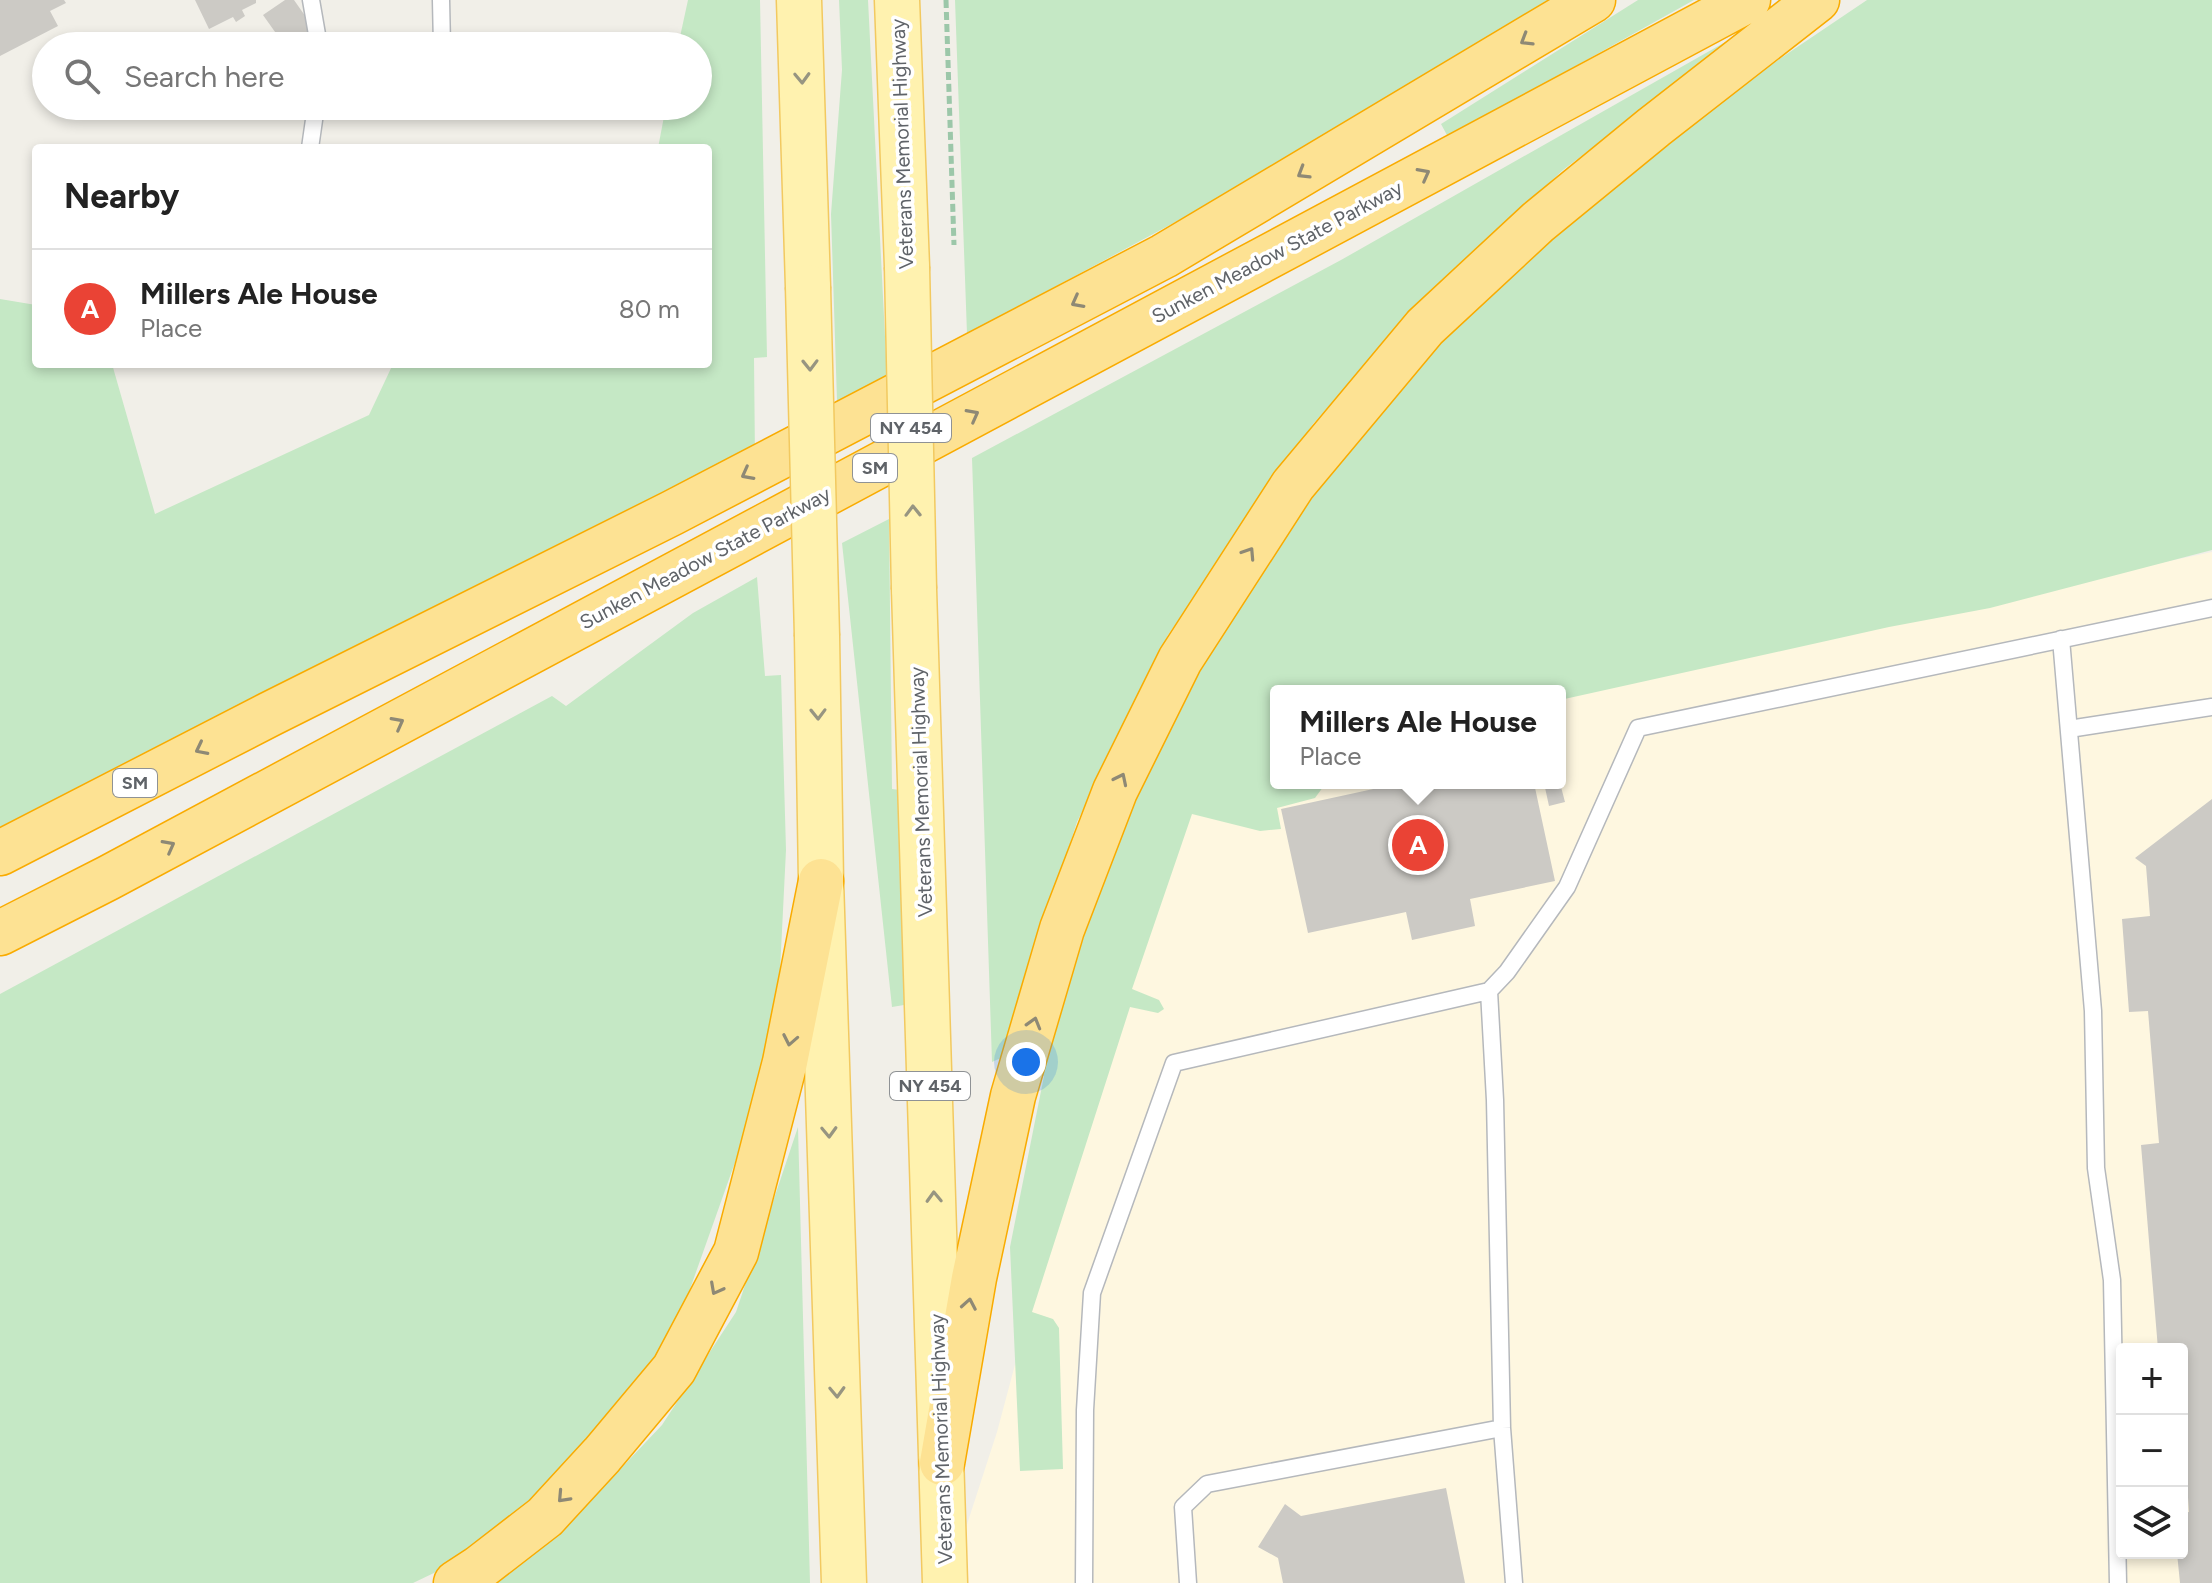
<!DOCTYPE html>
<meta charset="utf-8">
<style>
body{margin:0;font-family:Figtree,sans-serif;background:#f2f2f2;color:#222}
.controls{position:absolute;right:24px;bottom:24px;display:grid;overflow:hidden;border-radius:8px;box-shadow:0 4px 12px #0003}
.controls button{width:72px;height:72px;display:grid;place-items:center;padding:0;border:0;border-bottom:2px solid #e0e0e0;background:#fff;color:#222;font:40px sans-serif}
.you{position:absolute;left:1026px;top:1062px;width:28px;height:28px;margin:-20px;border:6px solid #fff;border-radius:50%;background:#1a73e8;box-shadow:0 0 0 12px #1a73e833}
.badge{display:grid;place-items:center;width:52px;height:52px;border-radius:50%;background:#ea4335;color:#fff;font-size:26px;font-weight:700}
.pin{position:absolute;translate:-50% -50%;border:4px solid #fff;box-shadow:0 2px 8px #0006}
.popup{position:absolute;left:1270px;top:685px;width:296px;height:104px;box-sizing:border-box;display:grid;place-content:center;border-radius:8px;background:#fff;filter:drop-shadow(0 2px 6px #0005);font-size:26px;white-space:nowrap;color:#767676}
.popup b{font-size:30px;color:#222}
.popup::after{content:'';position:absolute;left:50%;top:100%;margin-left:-16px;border:16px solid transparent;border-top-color:#fff}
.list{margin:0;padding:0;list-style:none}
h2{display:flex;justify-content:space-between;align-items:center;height:104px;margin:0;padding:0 32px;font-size:34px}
h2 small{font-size:26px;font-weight:400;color:#767676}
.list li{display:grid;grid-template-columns:52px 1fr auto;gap:24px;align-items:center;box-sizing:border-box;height:120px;padding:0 32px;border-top:2px solid #e0e0e0}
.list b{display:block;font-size:30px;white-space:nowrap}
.list p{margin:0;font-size:26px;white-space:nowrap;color:#767676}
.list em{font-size:26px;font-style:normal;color:#767676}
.icon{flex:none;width:44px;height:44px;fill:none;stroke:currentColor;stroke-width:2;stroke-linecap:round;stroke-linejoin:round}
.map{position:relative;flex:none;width:2212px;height:1583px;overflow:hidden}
.search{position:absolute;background:#fff;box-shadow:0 4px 12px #0003;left:32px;top:32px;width:680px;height:88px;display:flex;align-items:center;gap:20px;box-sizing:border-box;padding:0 28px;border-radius:44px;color:#767676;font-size:30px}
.panel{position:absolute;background:#fff;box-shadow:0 4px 12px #0003;left:32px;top:144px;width:680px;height:224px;border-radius:8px}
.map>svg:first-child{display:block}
.commercial{fill:#fef7e0;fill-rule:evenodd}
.green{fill:#c5e8c5}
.building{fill:#cccac5}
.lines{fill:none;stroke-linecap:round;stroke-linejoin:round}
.service-casing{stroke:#b5b8bc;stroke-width:19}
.primary-casing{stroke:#f2c960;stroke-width:47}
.motorway-casing{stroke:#f9ab00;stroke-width:47}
.path{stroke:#9cc7a9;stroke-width:5;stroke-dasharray:8 4;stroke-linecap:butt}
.service{stroke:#fff;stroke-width:16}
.primary{stroke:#fff2af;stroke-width:44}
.motorway{stroke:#fde293;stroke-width:44}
.primary-bridge-casing{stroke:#f2c960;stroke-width:47;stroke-linecap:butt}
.primary-bridge{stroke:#fff2af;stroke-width:44}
.oneway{stroke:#8e8975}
.oneway2{stroke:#979581}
.labels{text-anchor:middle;stroke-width:7;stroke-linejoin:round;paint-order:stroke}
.shield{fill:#fff;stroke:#8f9295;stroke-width:2}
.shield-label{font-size:18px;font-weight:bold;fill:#5f6368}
.street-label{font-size:20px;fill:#5f6368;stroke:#fff}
</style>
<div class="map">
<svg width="2212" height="1583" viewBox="0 0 2212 1583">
<rect width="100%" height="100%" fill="#f1efe8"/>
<path class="commercial" d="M2212,552V1583H948L997,1432L1173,773L1276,783H1560V691H1558ZM2122,1349H2182V1553H2122Z"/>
<path class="green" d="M688,0H760L767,357L754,358L755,459L318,665L0,827V299L36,305V364H112L155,514L369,415L393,364H708V148H658L666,106H698V46H678Z
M839,0H868L887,376L837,401L831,214L842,70Z
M955,0H1551L1248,183L967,334Z
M1638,0H1694L1448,137L1441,124Z
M1867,0H2212V550L1990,608L1889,627L1560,700V691H1276V783H1326L1315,798L1277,808L1281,829L1260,831L1192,814L1132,989L1159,1000L1164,1009L1158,1013L1130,1007L1032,1312L1053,1319L1059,1328L1063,1469L1020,1471L1010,1247L1044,1076L1037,1072L1114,829L1204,651L1330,462L1457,318L1579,206L1735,89Z
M1750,28L1563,170L1421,302L1313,424L1168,635L1077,822L1001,1058L992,1062L972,458L1341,260Z
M889,519L892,789L900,790L904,1005L892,1007L842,543Z
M757,577L765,676L781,675L786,850L778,1011L744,1137L674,1334L562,1478L436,1572L413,1583H0V994L552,696L566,706L693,613Z
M798,1127L810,1583H493L575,1517L662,1425L736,1312Z"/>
<path class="building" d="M0,0H64L66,3L50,11L58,26L0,56Z
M195,0H256V3L242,10L245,16L236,22L233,17L209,29Z
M285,0H294L315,30L293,46H285L263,15Z
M1401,783H1534L1555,881L1470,899L1475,926L1412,940L1406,912L1308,933L1281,809Z
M1544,783H1560L1565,802L1549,806Z
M2212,799V1583H2180L2177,1553H2182V1513L2189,1512L2187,1483H2182V1349H2158L2141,1145L2159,1143L2148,1011L2129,1012L2122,919L2150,916L2146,866L2135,858Z
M1446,1488L1465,1583H1283L1278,1558L1258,1547L1285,1504L1301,1516Z"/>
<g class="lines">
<g class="service-casing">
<path id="service" d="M311,0L319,46
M441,0L442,46
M310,148L316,106
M2061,639L2093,1011L2096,1168L2112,1280L2118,1583
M2069,729L2212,707
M1489,991L1495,1100L1502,1428L1514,1583
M1084,1583L1085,1410L1092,1293L1174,1063L1489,991L1507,972L1567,887L1638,728L2212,608
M1188,1583L1183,1507L1207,1484L1502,1428"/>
</g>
<g class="primary-casing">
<path id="primary" d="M799,0L808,287
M897,0L907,267
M914,589L945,1583
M817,636L821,881L844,1583"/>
</g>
<g class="motorway-casing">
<path id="motorway" d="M0,853L270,714L672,513L1164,256L1593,0
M0,933L108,878L1748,0
M942,1463L974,1278L1013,1096L1062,929L1115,791L1180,660L1293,485L1425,327L1538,222L1654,127L1817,0
M456,1583L479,1568L545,1517L602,1455L674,1369L736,1252L785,1062L821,881"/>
</g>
<path class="path" d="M946,0L954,245"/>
<use href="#service" class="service"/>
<use href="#primary" class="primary"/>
<use href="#motorway" class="motorway"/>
<g class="primary-bridge-casing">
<path id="primary-bridge" d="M907,267L914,589
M808,287L817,636"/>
</g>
<use href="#primary-bridge" class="primary-bridge"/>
</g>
<defs><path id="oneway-chevron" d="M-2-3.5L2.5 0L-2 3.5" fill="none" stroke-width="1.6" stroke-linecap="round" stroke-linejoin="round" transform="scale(2)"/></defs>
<g class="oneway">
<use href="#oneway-chevron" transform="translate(1526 40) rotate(149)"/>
<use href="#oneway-chevron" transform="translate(1303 173) rotate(149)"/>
<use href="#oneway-chevron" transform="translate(1424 174) rotate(-28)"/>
<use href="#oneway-chevron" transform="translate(1077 302) rotate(152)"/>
<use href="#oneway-chevron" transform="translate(973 415) rotate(-28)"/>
<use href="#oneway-chevron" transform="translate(747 474) rotate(152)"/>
<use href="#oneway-chevron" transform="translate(1249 553) rotate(-57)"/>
<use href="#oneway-chevron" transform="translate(398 723) rotate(-28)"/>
<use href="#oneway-chevron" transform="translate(201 749) rotate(153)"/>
<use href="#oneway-chevron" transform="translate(1121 779) rotate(-64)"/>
<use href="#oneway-chevron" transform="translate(169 846) rotate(-28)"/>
<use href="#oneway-chevron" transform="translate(1034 1023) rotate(-74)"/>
<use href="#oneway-chevron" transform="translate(790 1040) rotate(101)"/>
<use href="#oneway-chevron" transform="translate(716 1289) rotate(118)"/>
<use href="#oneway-chevron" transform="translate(969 1304) rotate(-80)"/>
<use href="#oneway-chevron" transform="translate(563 1497) rotate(133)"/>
</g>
<g class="oneway2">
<use href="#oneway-chevron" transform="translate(802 78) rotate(88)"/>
<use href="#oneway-chevron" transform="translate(810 365) rotate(89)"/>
<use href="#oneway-chevron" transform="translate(913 511) rotate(-91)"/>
<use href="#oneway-chevron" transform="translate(818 714) rotate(89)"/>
<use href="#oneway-chevron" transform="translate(829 1132) rotate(88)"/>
<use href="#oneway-chevron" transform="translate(934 1197) rotate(-92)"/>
<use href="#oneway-chevron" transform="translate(837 1392) rotate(88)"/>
</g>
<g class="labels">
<g class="shield">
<rect x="871" y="414" width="80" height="28" rx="6"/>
<rect x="853" y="454" width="44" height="28" rx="6"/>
<rect x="113" y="769" width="44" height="28" rx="6"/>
<rect x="890" y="1072" width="80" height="28" rx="6"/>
</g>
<g class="shield-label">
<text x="911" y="434">NY 454</text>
<text x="875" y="474">SM</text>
<text x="135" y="789">SM</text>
<text x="930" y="1092">NY 454</text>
</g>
<g class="street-label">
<text transform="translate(902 144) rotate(-92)" y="7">Veterans Memorial Highway</text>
<text transform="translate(1277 252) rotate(-28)" y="7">Sunken Meadow State Parkway</text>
<text transform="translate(705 558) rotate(-28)" y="7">Sunken Meadow State Parkway</text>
<text transform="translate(921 792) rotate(-92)" y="7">Veterans Memorial Highway</text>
<text transform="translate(941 1439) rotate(-92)" y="7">Veterans Memorial Highway</text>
</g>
</g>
</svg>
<div class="controls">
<button>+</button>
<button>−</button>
<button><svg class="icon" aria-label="layers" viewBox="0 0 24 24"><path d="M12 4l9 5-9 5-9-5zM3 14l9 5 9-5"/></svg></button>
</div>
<div class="you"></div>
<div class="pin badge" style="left:1418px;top:845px">A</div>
<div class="popup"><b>Millers Ale House</b>Place</div>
<div class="search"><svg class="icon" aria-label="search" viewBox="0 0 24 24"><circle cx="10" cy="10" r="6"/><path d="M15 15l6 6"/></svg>Search here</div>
<section class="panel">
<h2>Nearby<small></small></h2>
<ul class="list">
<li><span class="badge">A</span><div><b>Millers Ale House</b><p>Place</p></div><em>80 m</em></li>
</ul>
</section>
</div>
